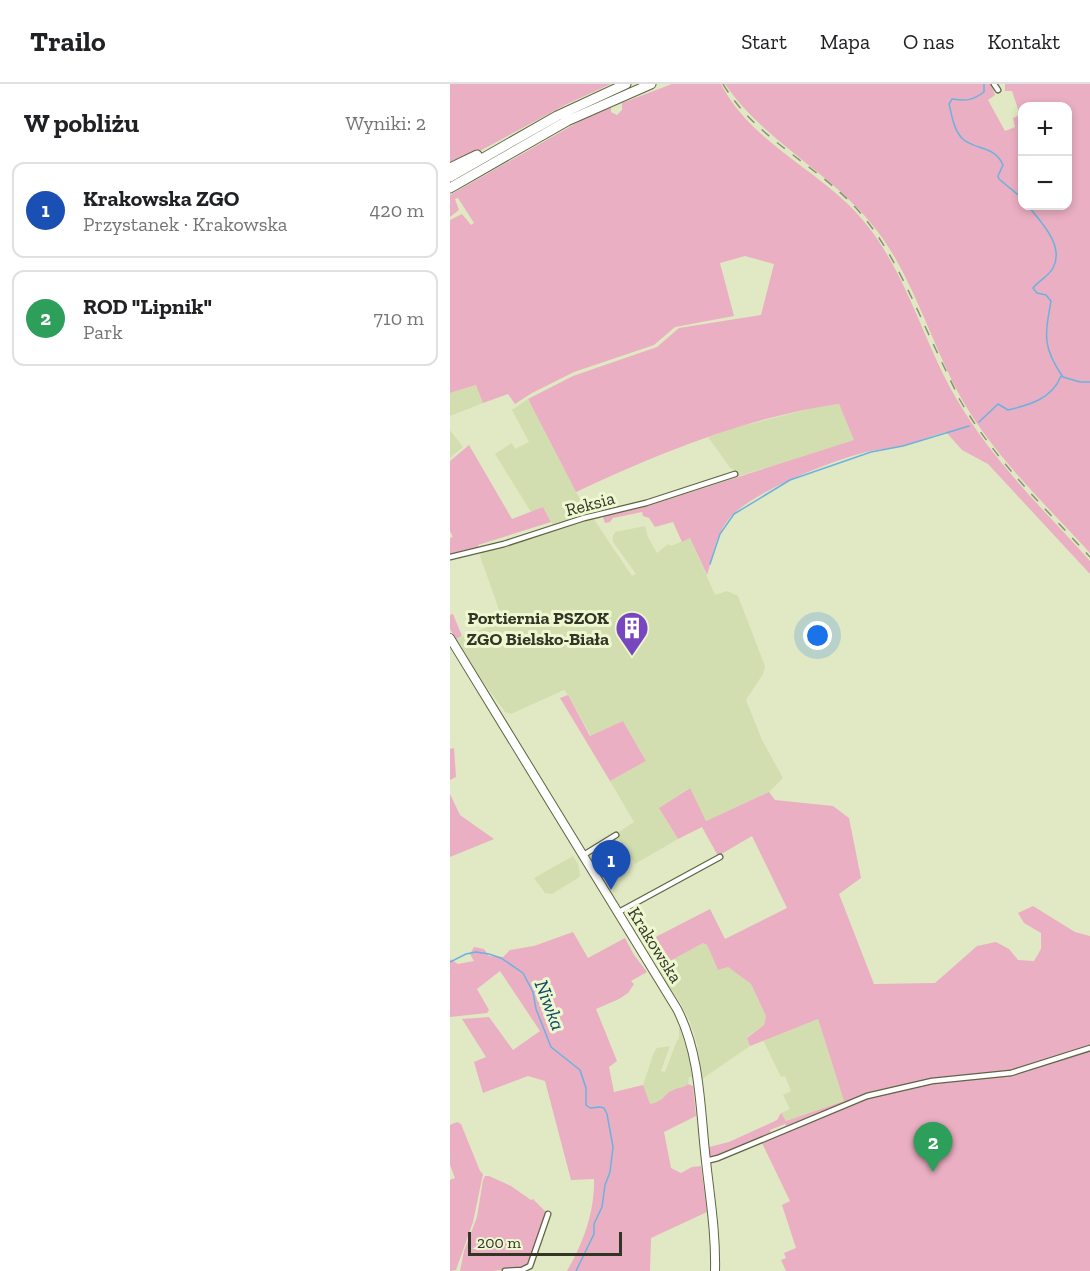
<!DOCTYPE html>
<html lang="pl">
<meta charset="utf-8">
<style>
body{margin:0;font-family:"Zilla Slab",serif;background:#f2f2f2;color:#202124}
.controls{position:absolute;right:18px;top:18px;display:grid;overflow:hidden;border-radius:12px;box-shadow:0 3px 9px #0003}
.controls button{width:54px;height:54px;display:grid;place-items:center;padding:0;border:0;border-bottom:2px solid #e0e0e0;background:#fff;color:#202124;font:30px sans-serif}
.scale{position:absolute;left:18px;bottom:15px;width:154px;box-sizing:border-box;padding-left:6px;border:3px solid #323526;border-top:0;font-size:16px;line-height:21px;white-space:nowrap;color:#323526;-webkit-text-stroke:4px #edf7d0;paint-order:stroke}
.you{position:absolute;left:368px;top:552px;width:21px;height:21px;margin:-15px;border:4px solid #fff;border-radius:50%;background:#1a73e8;box-shadow:0 0 0 9px #1a73e833}
.badge{display:grid;place-items:center;width:39px;height:39px;border-radius:50%;background:#1a73e8;color:#fff;font-size:20px;font-weight:700}
.pin{position:absolute;translate:-50% -50px;filter:drop-shadow(0 2px 3px #0008)}
.pin::after{content:'';position:absolute;top:32px;width:21px;height:18px;background:inherit;clip-path:polygon(0 0,100% 0,50% 100%)}
.list{margin:0;padding:0;list-style:none}
h2{display:flex;justify-content:space-between;align-items:center;height:78px;margin:0;padding:0 24px;font-size:26px}
h2 small{font-size:20px;font-weight:400;color:#757577}
.list li{display:grid;grid-template-columns:39px 1fr auto;gap:18px;align-items:center;box-sizing:border-box;height:96px;margin:0 12px 12px;padding:0 12px;border:2px solid #e0e0e0;border-radius:12px}
.list b{display:block;font-size:22px;white-space:nowrap}
.list p{margin:0;font-size:20px;white-space:nowrap;color:#757577}
.list em{font-size:20px;font-style:normal;color:#757577}
.map{position:relative;flex:none;width:640px;height:1187px;overflow:hidden}
header{display:flex;align-items:center;gap:36px;box-sizing:border-box;height:84px;padding:0 30px;background:#fff;border-bottom:2px solid #e0e0e0}
header strong{font-size:28px}
nav{display:flex;gap:33px;margin-inline-start:auto;font-size:21px}
main{display:flex}
aside{flex:1;background:#fff}
.map>svg:first-child{display:block}
.built{fill:#d3deb0}
.green{fill:#eaafc2;fill-rule:evenodd}
.lines{fill:none;stroke-linecap:round;stroke-linejoin:round}
.stream{stroke:#6bb2e0;stroke-width:1.5}
.street-casing{stroke:#5e6543;stroke-width:7}
.primary-casing{stroke:#5e6543;stroke-width:10}
.highway-casing{stroke:#5e6543;stroke-width:11}
.street{stroke:#fff;stroke-width:4.5}
.primary{stroke:#fff;stroke-width:8}
.highway{stroke:#fff;stroke-width:9}
.rail{stroke:#8b9176;stroke-width:1.5;stroke-dasharray:10 10;stroke-linecap:butt}
.labels{text-anchor:middle;stroke-width:6;stroke-linejoin:round;paint-order:stroke}
.street-label{font-size:18px;fill:#323526;stroke:#edf7d0}
.poi-label{font-size:18px;font-weight:bold;fill:#323526;stroke:#edf7d0;text-anchor:end}
.water-label{font-size:20px;font-style:italic;fill:#0f4867;stroke:#edf7d0}
</style>
<header>
<strong>Trailo</strong>
<nav><a>Start</a><a>Mapa</a><a>O nas</a><a>Kontakt</a></nav>
</header>
<main>
<aside>
<h2>W pobliżu<small>Wyniki: 2</small></h2>
<ul class="list">
<li><span class="badge" style="background:#1a4fb4">1</span><div><b>Krakowska ZGO</b><p>Przystanek · Krakowska</p></div><em>420 m</em></li>
<li><span class="badge" style="background:#2e9e5b">2</span><div><b>ROD &quot;Lipnik&quot;</b><p>Park</p></div><em>710 m</em></li>
</ul>
</aside>
<div class="map">
<svg width="640" height="1187" viewBox="0 0 640 1187">
<rect width="100%" height="100%" fill="#e0e9c3"/>
<path class="built" d="M27,301L33,319L0,332V309Z
M78,315L126,408L139,430L103,441L93,423L81,428L45,370L62,359L65,365L79,358L62,326Z
M389,320L405,356L286,393L283,385H281L258,353L280,345L367,323Z
M0,346L13,363L0,374Z
M143,434L182,492L186,490L163,458V451L165,450V448L195,442L198,453L207,469L217,461L219,460L221,462L240,454L265,511L277,507L288,512L315,582L313,590L296,616L312,656L333,694L319,708L256,737L239,704L209,724L228,755L185,780L166,750L184,738L160,697L196,677L173,637L141,652L118,611L114,606L61,630L55,628L33,598L6,555L53,537L30,472L32,468Z
M123,772L128,780L130,791L128,794L102,810L95,809L84,794Z
M253,859L257,861L268,886L278,883L301,900L316,932L314,941L297,953L300,962L252,995L247,960L240,938L230,918L209,889L213,881Z
M368,935L394,1017L336,1037L331,1029L340,1025L333,1011L341,1007L335,992L331,993L313,956Z
M229,942L238,968L242,993H239L238,1000L232,1004L222,1006L212,1017L199,1020L193,1001L204,968L207,964L220,962L211,987L215,988L227,956L229,955Z"/>
<path class="green" d="M0,0H161L117,20L26,69V66L0,79Z
M222,0H271C303,63 379,89 420,145C460,198 475,263 509,319C544,378 595,427 640,477V490L538,380L512,366L496,348C481,352 467,358 452,362C442,365 431,365 421,367C387,374 298,409 278,436C265,452 263,473 257,491L240,454L232,458L223,438L205,443L199,434L193,432L192,428L163,434L160,438L155,439L153,434L155,431L191,424L404,356L389,320C297,333 209,369 126,408L78,315L123,292L207,263L229,244L311,231L324,180L295,172L270,179L284,232L225,243L204,261L124,288L82,309L65,320L58,310L33,319L26,301L0,309V136L12,130L21,141L24,139L8,114L5,115L9,126L0,133V111L137,33L155,24H161V28L167,31L172,26V19Z
M275,0H541L545,11L538,16L555,47L565,43L563,34L570,31L562,7H555V0H640V469C597,422 547,375 514,319C483,265 465,197 428,148C385,90 316,60 275,0ZM572,22H618V122H572Z
M19,361L62,435L93,423L101,438L28,461L29,464L0,470V454L3,453L0,447V377Z
M3,530L12,552L6,555L0,545V531Z
M118,611L140,652L173,637L196,677L160,697L110,614Z
M4,664L6,693L0,696V665Z
M240,704L256,737L319,708L325,716L383,722L399,734L411,794L389,810L424,900L485,899L527,862L546,858L559,865L568,876L584,877L591,865V849L574,839L568,829L583,822L625,848L640,852V1187H336L331,1176L336,1174L334,1169L346,1164L332,1121L340,1117L312,1059L339,1046L335,1040L320,1046L321,1050L269,1072H260L259,1063L279,1058L327,1036L331,1029L336,1037L394,1017L368,935L300,962L297,954L314,941L316,932L301,900L278,883L268,886L257,861L253,859L213,881L196,858L260,825L275,855L337,824L302,752L268,772L252,743L228,755L209,724Z
M0,710L10,731L44,755L0,773Z
M123,848L138,874L175,854L184,871L197,888L181,897L184,900L178,909L169,915L146,925L167,977L159,983L164,1008L193,1001L200,1020C217,1016 212,1011 223,1006C229,1003 232,1005 238,1000L243,1002L246,1032L214,1048L221,1084L231,1089L242,1083L251,1082L257,1128L201,1154L200,1187H117C133,1160 145,1127 144,1095L121,1096L95,997L78,992L33,1009L24,978L36,973L12,935L39,933L63,966L90,947L50,887L27,905L39,926L37,929L0,933V875L8,880L24,877L20,870L24,863L34,865L39,872L53,873L60,866L84,862Z
M7,1038L11,1040L30,1087L33,1090L23,1138L6,1186L0,1187V1096L5,1094L0,1081V1041Z
M35,1092H39L61,1102L81,1116L83,1115L97,1129L78,1183L43,1187H10L14,1167L27,1133L33,1096Z"/>
<g class="lines">
<path class="stream" d="M534,0V8C522,17 515,17 502,15L499,20C502,32 504,48 514,56C527,66 545,62 553,81L548,92L549,95L572,114
M578,122C591,138 615,162 603,184C598,193 589,196 583,204L587,209L596,211L601,217C595,251 592,263 613,293L630,298H640
M529,338L548,320L558,326C579,321 602,315 611,292
M260,480L270,450L284,430L340,396L421,368L453,362L519,342
M0,878L16,870L26,868L39,870L51,874L73,889L83,908L86,925L101,963L130,986L136,1004V1021L140,1024L150,1023L154,1024L157,1030L163,1063L160,1088L155,1101L152,1123L144,1140V1150L126,1187"/>
<g class="street-casing">
<path id="street" d="M544,0L548,6
M0,473L54,460L134,434L196,419L285,390
M132,772L166,751
M167,829L270,773
M256,1077L268,1074L417,1012L482,997L561,989L640,964
M55,1187L72,1186L80,1182L98,1130"/>
</g>
<g class="primary-casing">
<path id="primary" d="M0,554L227,925C251,971 250,1027 256,1077C260,1114 266,1150 265,1187"/>
</g>
<g class="highway-casing">
<path id="highway" d="M0,84L27,71
M0,93L107,32L176,0
M0,104L117,37L201,0"/>
</g>
<use href="#street" class="street"/>
<use href="#primary" class="primary"/>
<use href="#highway" class="highway"/>
<path class="rail" d="M273,0C305,54 364,79 406,124C434,155 451,191 469,229C482,258 496,287 510,316C544,375 594,423 640,473"/>
</g>
<defs>
<g id="building-pin" transform="scale(1.725)"><path d="M0 17L-7.5 6A9.5 9.5 0 1 1 7.5 6Z" fill="#7847bf" stroke="#edf7d0"/><path d="M-4-6H4V6H1V3H-1V6H-4ZM-2.5-4.3h1.7v1.8h-1.7ZM.8-4.3h1.7v1.8H.8ZM-2.5-1h1.7V.8h-1.7ZM.8-1h1.7V.8H.8Z" fill="#fff"/></g>
</defs>
<g fill-rule="evenodd">
<use href="#building-pin" x="182" y="544"/>
</g>
<g class="labels">
<g class="street-label">
<text transform="translate(140 420) rotate(-15)" y="6">Reksia</text>
<text transform="translate(205 861) rotate(58)" y="6">Krakowska</text>
</g>
<g class="poi-label">
<text x="159" y="540">Portiernia PSZOK<tspan x="159" dy="21">ZGO Bielsko-Biała</tspan></text>
</g>
<g class="water-label">
<text transform="translate(100 921) rotate(69)" y="7">Niwka</text>
</g>
</g>
</svg>
<div class="controls">
<button>+</button>
<button>−</button>
</div>
<div class="scale">200 m</div>
<div class="you"></div>
<div class="pin badge" style="left:161px;top:806px;background:#1a4fb4">1</div>
<div class="pin badge" style="left:483px;top:1088px;background:#2e9e5b">2</div>
</div>
</main>
